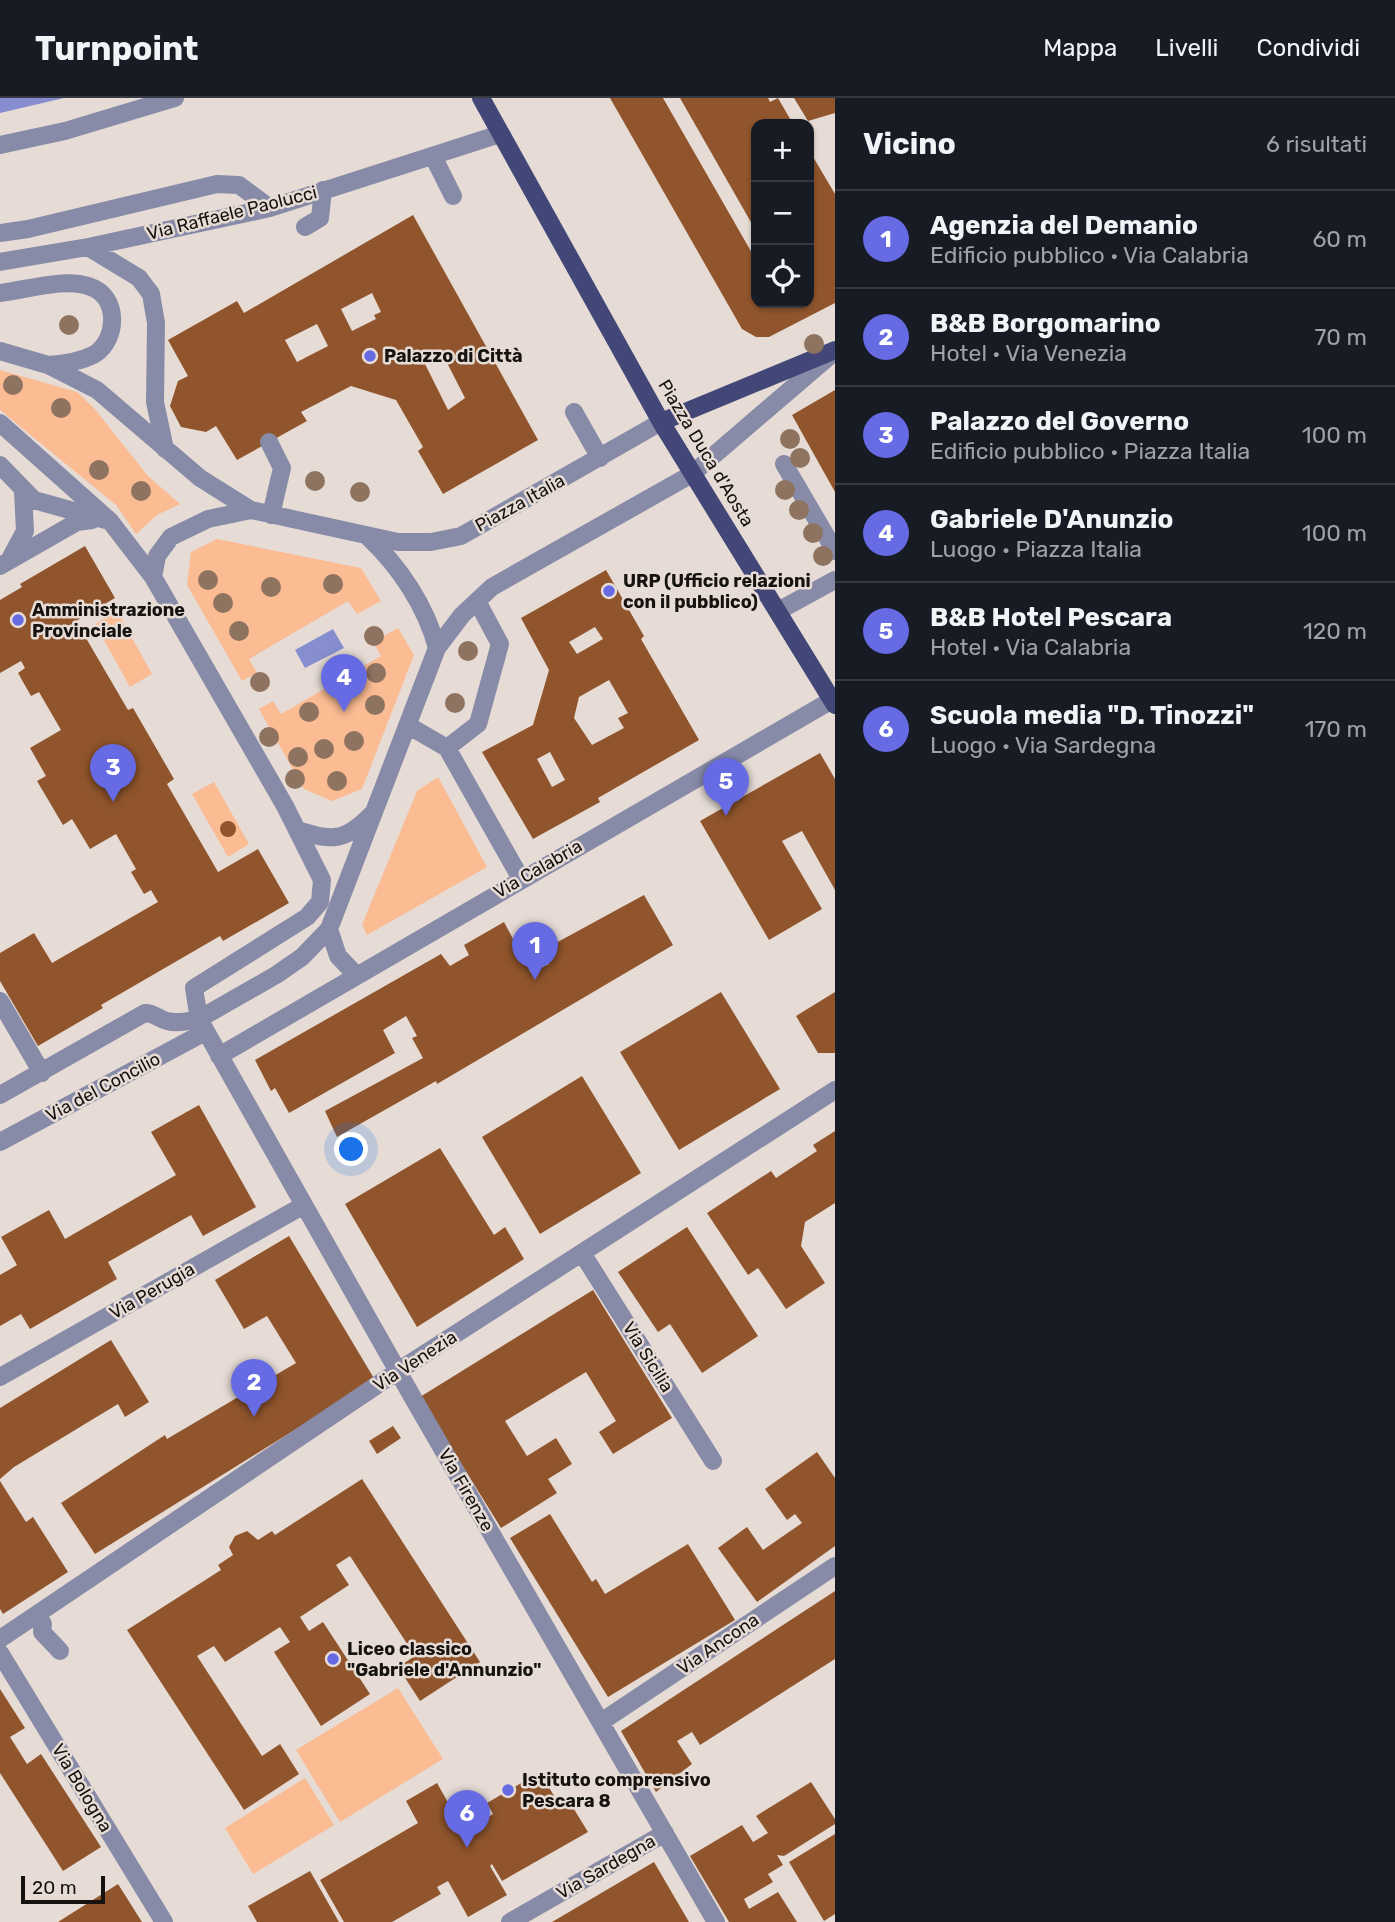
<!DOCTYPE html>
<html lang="it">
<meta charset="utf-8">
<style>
body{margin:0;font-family:Rubik,sans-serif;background:#242831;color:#f1f3f6}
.controls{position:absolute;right:21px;top:21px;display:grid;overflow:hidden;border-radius:14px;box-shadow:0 2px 5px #0004}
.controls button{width:63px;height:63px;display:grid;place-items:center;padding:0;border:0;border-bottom:2px solid #363941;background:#171b24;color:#f1f3f6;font:35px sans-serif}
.scale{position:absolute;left:21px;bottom:18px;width:84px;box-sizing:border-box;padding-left:7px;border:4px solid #161210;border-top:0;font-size:19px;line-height:24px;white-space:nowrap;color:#161210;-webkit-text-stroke:5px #e6dcd5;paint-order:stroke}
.you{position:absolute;left:352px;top:1052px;width:24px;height:24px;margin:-18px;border:5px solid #fff;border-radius:50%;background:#1a73e8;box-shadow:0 0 0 10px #1a73e833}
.badge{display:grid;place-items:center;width:46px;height:46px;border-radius:50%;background:#666ae3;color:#fff;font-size:23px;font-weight:700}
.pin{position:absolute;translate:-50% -58px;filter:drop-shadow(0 2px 4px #0008)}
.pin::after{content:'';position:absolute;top:37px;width:24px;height:21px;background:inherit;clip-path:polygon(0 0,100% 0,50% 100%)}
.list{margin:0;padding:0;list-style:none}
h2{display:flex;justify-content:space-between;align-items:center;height:91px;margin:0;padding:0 28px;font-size:30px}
h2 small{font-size:23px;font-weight:400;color:#9ea1a6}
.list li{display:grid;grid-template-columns:46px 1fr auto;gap:21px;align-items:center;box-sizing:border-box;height:98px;padding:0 28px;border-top:2px solid #363941}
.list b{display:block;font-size:26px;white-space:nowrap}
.list p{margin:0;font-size:23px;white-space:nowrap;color:#9ea1a6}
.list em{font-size:23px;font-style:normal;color:#9ea1a6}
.icon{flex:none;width:38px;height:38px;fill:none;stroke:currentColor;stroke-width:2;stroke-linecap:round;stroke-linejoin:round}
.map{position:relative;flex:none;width:835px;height:1824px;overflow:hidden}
header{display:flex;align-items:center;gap:42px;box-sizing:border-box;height:98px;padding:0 35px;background:#171b24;border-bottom:2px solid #363941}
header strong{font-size:33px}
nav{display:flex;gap:38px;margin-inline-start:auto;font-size:24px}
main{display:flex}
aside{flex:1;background:#171b24}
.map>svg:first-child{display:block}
.green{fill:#fbbb93}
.water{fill:#868ecf}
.building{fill:#90552c;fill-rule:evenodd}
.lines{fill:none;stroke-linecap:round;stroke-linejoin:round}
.minor{stroke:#878ba8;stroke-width:18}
.major{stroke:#424778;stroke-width:18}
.tree{fill:#8e7360}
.poi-dot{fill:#666ae3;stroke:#e6dcd5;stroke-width:2.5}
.labels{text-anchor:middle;stroke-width:5;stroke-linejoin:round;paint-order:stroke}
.street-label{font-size:18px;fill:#161210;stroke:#e6dcd5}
.poi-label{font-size:18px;font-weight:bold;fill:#161210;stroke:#e6dcd5;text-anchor:start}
</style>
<header>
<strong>Turnpoint</strong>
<nav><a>Mappa</a><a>Livelli</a><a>Condividi</a></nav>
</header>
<main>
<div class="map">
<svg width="835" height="1824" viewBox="0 0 835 1824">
<rect width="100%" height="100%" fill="#e6dcd5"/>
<path class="green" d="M0,272L77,294L94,310L148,378L180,406L157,417L136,436L116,407L0,312Z
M217,441L361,470L381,503L357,516L348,503L249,561L257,575L242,583L187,487L191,454Z
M117,513L152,576L130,589L95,526Z
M398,530L414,557L362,691L332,703L304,691L259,611L273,603L281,616L381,558L373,544Z
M438,679L487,769L367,837L362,827L417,693Z
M214,684L249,746L228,759L192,696Z
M398,1590L443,1661L340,1724L296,1652Z
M305,1680L334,1727L253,1776L225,1730Z"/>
<path class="water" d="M0,0H64L0,15Z
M333,531L344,550L305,570L295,552Z"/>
<path class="building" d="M610,0H663L756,162V205H809V52L835,96V205L769,239H756L742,231Z
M680,0H768L770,4L778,0L793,26H756V133Z
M794,0H835V15L808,23Z
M413,117L538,342L443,396L418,353L423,349L396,302L351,288L301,314L307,323L237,362L216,328L206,334L181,329L170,308L178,283L188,278L168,242L237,203L244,215ZM372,195L381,214L374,217L376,221L352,233L341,211ZM317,226L328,248L297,264L285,242ZM441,253L465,300L448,312L423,262Z
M835,292V394L792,317Z
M85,448L115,500L76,523L128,612L133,610L174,681L167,686L218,774L258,751L289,805L223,843L220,838L101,907L103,910L38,948L0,883V855L34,835L52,865L158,804L151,792L144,796L131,774L136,771L116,736L90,751L72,721L63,727L37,683L46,678L30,650L61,632L39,594L31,598L18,575L25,570L21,563L0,575V502L22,489L20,486Z
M606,472L644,538L641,541L699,642L598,700L600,704L533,741L482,654L533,627L549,572L521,520ZM595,529L603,541L577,556L569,544ZM609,582L628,615L618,620L624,630L592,647L574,620L579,599ZM550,654L565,682L552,689L537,661Z
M820,655L835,681V792L802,733L782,743L822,811L769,842L700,723Z
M220 731a8 8 0 1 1 16 0a8 8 0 1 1-16 0Z
M644,797L673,847L437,986L436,983L337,1039L325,1013L423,960L412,940L417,938L406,918L383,932L395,955L289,1015L275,990L271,993L255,962L441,856L450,868L469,857L464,847L504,824L531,875L549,866L543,852Z
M721,894L780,991L679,1052L620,954Z
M835,894V955H818L796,918Z
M582,978L641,1075L540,1136L482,1039Z
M199,1007L256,1109L203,1138L191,1117L108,1164L117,1181L30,1231L21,1216L0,1228V1177L17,1167L1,1139L49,1112L65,1141L176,1077L151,1034Z
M835,1033V1105L805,1124L801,1148L825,1185L786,1211L758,1170L748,1177L707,1115L771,1073L776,1080L817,1053L813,1047Z
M440,1050L494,1137L505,1129L524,1161L417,1229L345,1106Z
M687,1129L758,1238L702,1275L670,1226L658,1234L618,1174Z
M289,1138L375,1282L95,1456L61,1405L165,1337L167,1341L296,1265L267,1218L244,1231L215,1182Z
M593,1192L672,1320L613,1356L599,1334L616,1323L586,1274L505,1323L527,1358L556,1340L572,1366L548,1381L557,1395L501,1430L420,1299Z
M111,1242L149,1304L125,1319L118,1306L14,1369L0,1381V1310Z
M393,1328L401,1340L377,1356L369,1343Z
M817,1354L835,1380V1448L757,1504L718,1450L747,1429L763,1452L802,1425L795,1416L787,1422L765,1391Z
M362,1381L480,1564L420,1603L398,1569L415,1558L350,1458L336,1467L349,1487L300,1519L309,1533L323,1524L370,1596L321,1628L274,1554L290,1544L280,1529L225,1564L214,1548L197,1558L262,1658L280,1646L299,1676L244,1712L127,1532L221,1472L218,1467L233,1457L229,1449L235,1438L247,1433L258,1442L272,1433L275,1437Z
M0,1383L26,1424L33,1419L68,1474L3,1516L0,1511Z
M550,1416L592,1484L596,1481L605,1496L688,1446L735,1522L608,1599L510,1440Z
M835,1493V1561L700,1647L692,1634L677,1643L692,1666L656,1694L621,1633Z
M0,1591L25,1630L10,1639L27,1666L41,1656L101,1749L63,1773L0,1675Z
M540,1674L560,1708L569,1703L588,1734L502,1783L492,1766L490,1768L507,1797L468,1819L448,1783L437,1789L441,1796L392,1824H344L320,1782L418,1725L406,1703L437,1685L450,1708L462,1700L477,1726L493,1716L487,1705Z
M811,1684L835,1721V1726L784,1758L777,1757L783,1767L768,1776L773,1784L744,1801L749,1811L778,1794L797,1824H729L690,1758L742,1727L753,1744L768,1735L756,1718Z
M835,1736V1816L824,1823L789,1764Z
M654,1764L689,1824H552Z
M310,1773L339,1824H257L248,1808Z
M118,1786L142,1824H58Z"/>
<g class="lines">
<path class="minor" d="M0,47L65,33L175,0
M433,58L453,98
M305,129L320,120L323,92
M0,135L28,131L217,86L239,87L270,110
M88,149L139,180L151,196L156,225L155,304L165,351
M0,164L88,149L270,110L500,36
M0,195C27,192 65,179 91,189C119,199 118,241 95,256C80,264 64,266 48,267
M0,253L48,267L97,292L200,380L251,412
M574,314L600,360
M0,325L110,423L153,479L285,708L322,782L320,804L307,819L194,890L199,921L413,1300L716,1824
M269,344L282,370L271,417
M784,366L835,453
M0,367L34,402L106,422
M368,439C399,468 426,508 437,550
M11,459L25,433L23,393
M0,468L77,424L92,422
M153,479L157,458L171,439L208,421L251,412L398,444H431L461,438L661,324
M778,513L835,482
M409,628L447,650L521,781
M447,650L478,626L500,546L477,503
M298,732C332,744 346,743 372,716
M329,831L338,858L356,877
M0,903L42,975
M219,958L832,602
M0,997L145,915C155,915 158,921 167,923C178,926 188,923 199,921L276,877L302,859L329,831L437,550L462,517L492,489L692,376L833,255
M0,1044L205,934
M582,1155L713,1363
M0,1279L304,1107
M37,1517L43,1526L42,1534L60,1553
M0,1541L398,1273L835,992
M0,1555L164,1824
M601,1624L835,1468
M510,1824L665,1735"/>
<path class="major" d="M481,0L661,324L835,607
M661,324L835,252"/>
</g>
<g class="tree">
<circle cx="69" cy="227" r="10"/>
<circle cx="814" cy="246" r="10"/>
<circle cx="13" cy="287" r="10"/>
<circle cx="61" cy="310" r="10"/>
<circle cx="790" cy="341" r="10"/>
<circle cx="800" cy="360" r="10"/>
<circle cx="99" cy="372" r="10"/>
<circle cx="315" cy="383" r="10"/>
<circle cx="785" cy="392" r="10"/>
<circle cx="141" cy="393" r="10"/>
<circle cx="360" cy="394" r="10"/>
<circle cx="799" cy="412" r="10"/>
<circle cx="813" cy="435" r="10"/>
<circle cx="823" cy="458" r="10"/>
<circle cx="208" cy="482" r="10"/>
<circle cx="333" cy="486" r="10"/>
<circle cx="271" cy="489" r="10"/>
<circle cx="223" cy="505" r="10"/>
<circle cx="239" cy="533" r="10"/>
<circle cx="374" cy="538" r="10"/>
<circle cx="468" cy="553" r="10"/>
<circle cx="376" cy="575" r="10"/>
<circle cx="260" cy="584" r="10"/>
<circle cx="455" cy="605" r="10"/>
<circle cx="375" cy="607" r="10"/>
<circle cx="309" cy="614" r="10"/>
<circle cx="269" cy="639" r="10"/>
<circle cx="354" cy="643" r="10"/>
<circle cx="324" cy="651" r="10"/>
<circle cx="298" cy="659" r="10"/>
<circle cx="295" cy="681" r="10"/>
<circle cx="337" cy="683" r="10"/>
</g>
<g class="poi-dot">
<circle cx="370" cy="258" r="7"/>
<circle cx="609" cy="493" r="7"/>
<circle cx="18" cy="522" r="7"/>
<circle cx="333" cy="1561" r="7"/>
<circle cx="508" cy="1692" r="7"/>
</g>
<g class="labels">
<g class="street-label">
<text transform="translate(232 115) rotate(-14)" y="6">Via Raffaele Paolucci</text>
<text transform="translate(706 355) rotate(59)" y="6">Piazza Duca d'Aosta</text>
<text transform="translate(520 405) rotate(-29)" y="6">Piazza Italia</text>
<text transform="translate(538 771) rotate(-30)" y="6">Via Calabria</text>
<text transform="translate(103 989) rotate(-28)" y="6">Via del Concilio</text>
<text transform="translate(152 1193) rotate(-30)" y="6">Via Perugia</text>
<text transform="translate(648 1259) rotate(58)" y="6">Via Sicilia</text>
<text transform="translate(415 1263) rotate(-33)" y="6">Via Venezia</text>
<text transform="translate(466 1392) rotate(60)" y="6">Via Firenze</text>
<text transform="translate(718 1546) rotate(-34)" y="6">Via Ancona</text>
<text transform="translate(82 1690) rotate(59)" y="6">Via Bologna</text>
<text transform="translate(606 1769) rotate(-30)" y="6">Via Sardegna</text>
</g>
<g class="poi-label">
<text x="384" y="264">Palazzo di Città</text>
<text x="623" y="489">URP (Ufficio relazioni<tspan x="623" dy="21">con il pubblico)</tspan></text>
<text x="32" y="518">Amministrazione<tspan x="32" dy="21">Provinciale</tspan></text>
<text x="347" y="1557">Liceo classico<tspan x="347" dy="21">"Gabriele d'Annunzio"</tspan></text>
<text x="522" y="1688">Istituto comprensivo<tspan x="522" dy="21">Pescara 8</tspan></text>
</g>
</g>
</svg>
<div class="controls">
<button>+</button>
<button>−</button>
<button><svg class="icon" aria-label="locate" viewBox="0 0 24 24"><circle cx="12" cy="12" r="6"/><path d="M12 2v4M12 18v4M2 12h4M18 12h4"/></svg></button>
</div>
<div class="scale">20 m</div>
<div class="you"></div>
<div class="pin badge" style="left:535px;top:882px">1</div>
<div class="pin badge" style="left:254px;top:1319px">2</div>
<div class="pin badge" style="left:113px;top:704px">3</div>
<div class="pin badge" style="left:344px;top:614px">4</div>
<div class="pin badge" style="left:726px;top:718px">5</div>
<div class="pin badge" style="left:467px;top:1750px">6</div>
</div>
<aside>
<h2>Vicino<small>6 risultati</small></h2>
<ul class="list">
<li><span class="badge">1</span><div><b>Agenzia del Demanio</b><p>Edificio pubblico · Via Calabria</p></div><em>60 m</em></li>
<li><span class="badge">2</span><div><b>B&amp;B Borgomarino</b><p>Hotel · Via Venezia</p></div><em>70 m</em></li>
<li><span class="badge">3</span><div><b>Palazzo del Governo</b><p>Edificio pubblico · Piazza Italia</p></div><em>100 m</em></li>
<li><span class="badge">4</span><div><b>Gabriele D'Anunzio</b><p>Luogo · Piazza Italia</p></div><em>100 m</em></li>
<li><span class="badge">5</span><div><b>B&amp;B Hotel Pescara</b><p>Hotel · Via Calabria</p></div><em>120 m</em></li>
<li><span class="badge">6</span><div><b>Scuola media &quot;D. Tinozzi&quot;</b><p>Luogo · Via Sardegna</p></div><em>170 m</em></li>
</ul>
</aside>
</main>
